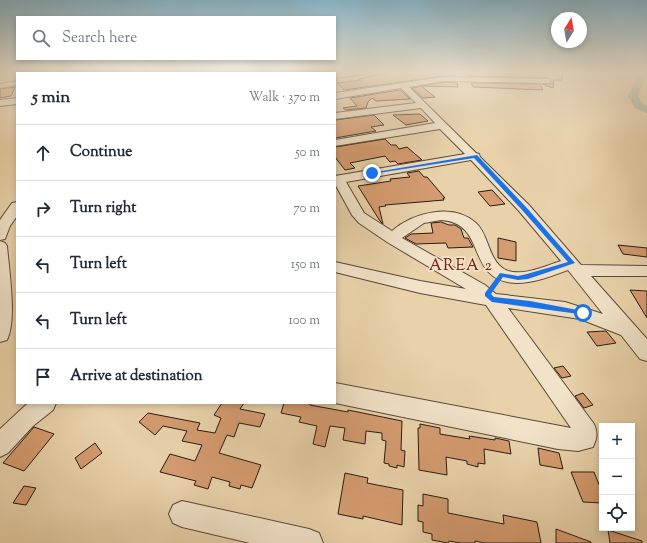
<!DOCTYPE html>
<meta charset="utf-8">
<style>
body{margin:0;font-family:"Sorts Mill Goudy",serif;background:#f2f2f3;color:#1f2937}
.controls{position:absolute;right:12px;bottom:12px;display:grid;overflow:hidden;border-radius:0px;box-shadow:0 2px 6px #0003}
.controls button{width:36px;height:36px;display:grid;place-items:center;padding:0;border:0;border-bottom:1px solid #e0e1e3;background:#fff;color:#1f2937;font:20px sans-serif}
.compass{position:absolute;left:551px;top:12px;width:36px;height:36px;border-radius:50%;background:#fff;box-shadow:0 2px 6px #0003;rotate:11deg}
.stop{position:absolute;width:12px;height:12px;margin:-9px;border:3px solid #1a73e8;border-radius:50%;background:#fff}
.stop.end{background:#1a73e8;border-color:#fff;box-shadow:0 1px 4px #0008}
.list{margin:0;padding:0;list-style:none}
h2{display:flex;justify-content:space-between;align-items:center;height:52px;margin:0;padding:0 16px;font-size:17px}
h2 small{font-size:13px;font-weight:400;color:#747a83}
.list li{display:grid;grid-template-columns:26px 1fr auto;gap:12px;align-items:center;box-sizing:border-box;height:56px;padding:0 16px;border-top:1px solid #e0e1e3}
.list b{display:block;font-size:15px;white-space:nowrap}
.list em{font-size:13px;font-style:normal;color:#747a83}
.icon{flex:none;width:22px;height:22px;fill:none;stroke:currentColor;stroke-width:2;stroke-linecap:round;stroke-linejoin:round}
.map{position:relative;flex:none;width:647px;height:543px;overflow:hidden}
.search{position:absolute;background:#fff;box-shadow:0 2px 6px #0003;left:16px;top:16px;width:320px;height:44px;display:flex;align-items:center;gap:10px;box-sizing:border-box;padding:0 14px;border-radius:0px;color:#747a83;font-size:15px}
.panel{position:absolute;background:#fff;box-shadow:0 2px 6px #0003;left:16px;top:72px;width:320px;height:332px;border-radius:0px}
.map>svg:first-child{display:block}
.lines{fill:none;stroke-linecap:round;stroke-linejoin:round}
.river{fill:#99b8a3;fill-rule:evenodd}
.building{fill:#d49c70;stroke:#291b14}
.minor-casing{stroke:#59493a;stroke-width:2}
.minor{fill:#f1e2c8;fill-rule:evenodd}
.route{fill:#1a73e8}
.labels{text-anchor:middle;stroke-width:3.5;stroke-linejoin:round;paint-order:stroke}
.quarter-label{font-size:16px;letter-spacing:1px;fill:#7a1f14;stroke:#f1e2c8}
</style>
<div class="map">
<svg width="647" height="543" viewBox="0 0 647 543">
<rect width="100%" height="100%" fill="#e9d2aa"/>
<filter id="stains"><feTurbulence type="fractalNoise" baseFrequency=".005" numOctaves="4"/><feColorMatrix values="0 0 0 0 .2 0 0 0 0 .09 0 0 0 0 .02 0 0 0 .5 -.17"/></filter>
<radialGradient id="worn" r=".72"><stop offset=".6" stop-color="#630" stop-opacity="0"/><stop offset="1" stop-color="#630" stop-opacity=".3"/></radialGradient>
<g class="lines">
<path class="river" d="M639,72H647L638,96L643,104L647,106V113L635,108L628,96Z"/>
</g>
<path class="building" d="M398,72H418L422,74L455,72L456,76H444L344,90L337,83L361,80L359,79L381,74V73Z
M464,72L545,73L544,72H563L562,80H554L553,88L542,84H551L550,78L467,76Z
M444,82L457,83L458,87L422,86Z
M471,83L540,84L543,90L473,87Z
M421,86L435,97L423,98L412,88Z
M15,87L11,96L0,98V89Z
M400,90L410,99L376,101L372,98L368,102L366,108L346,110L343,108L357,106L350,98Z
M420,114L428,121L406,125L393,115Z
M374,115L384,125L371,127L376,131L335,138V120Z
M385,139L391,145H396L399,149L407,147L422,160L398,164L395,161L390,162L385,156L350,163L355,168L345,170L335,157V147Z
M419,171L424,177H427L445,198H443L444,200L385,205L386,206L379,207L383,224L380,221L358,186L391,181L390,179L410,177L407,173Z
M492,190L505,204L490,206L478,192Z
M441,222L449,225H455L461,229L464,238H468L473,247L448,248L446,243L416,244L405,238L411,234L433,233L431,223Z
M498,238L516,242V261L498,258Z
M618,245L647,248V257L623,254Z
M630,290L647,291V318Z
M606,331L616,343L597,346L587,332Z
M563,366L571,376L562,378L554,368Z
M583,393L593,405L584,408L575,396Z
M222,403H244L240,409L265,414L260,427L239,423L234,437L227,435L219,453L261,465L252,488L241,485L240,489L229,486L230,482L212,477L208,489L194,485L196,481L160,472L170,454L195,461L202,445L182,441L187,431L163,426L155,435L139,422L148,413L200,423L197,430L215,433L221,418L214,415Z
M284,403H310V405L348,412V410L402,421L401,450L405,451L404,467L397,465V468L389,466V464L384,463L386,441L382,440V433L366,431L365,444L343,440L345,428L330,426L325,447L313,444L317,426L299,422L301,417L281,413Z
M420,424L440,428V434L470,439L469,436L495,440V438L509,441L511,454L484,449L485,464L478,463V467L467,464V461L446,457L447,475L419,470L418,428H420Z
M34,427L54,434L24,471L3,463Z
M95,443L102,453L81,469L75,458Z
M538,448L559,453L563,469L540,465Z
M571,472H594L602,492V503L583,502Z
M345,473L368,478L367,483L403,490L402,525L363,516V519L338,514Z
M24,486L36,488L26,505L13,503Z
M423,494L448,499V513L504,524L503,515L537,522L541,543H485L475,541V543H461L449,541L448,543L432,540V534L423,532V522L418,521V505L423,506Z
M556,529L591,542V543H556Z
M608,530L642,541V543H610Z"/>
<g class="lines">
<g class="minor-casing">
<path id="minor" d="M166,72H178L179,73H167Z
M351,72H370L366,74L335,78V74Z
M444,77L550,79V83H547L444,81L409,87L476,153L479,154L480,157L529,205L581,265L647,266V276H591L647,339V361L640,359L621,335L580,319L508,308L594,424C598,433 597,438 593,447L578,451L558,449L335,403V383L571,428L486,305L420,293L335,272V262L420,281L466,289L387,242L359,223L352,215L335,184V176L465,154L440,129L335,146V140L435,123L421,108L335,119V113L416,103L401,88L335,99V93ZM471,160L519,211L561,261C545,266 520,278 504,269C488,259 489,235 476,223C453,202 412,213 392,231L364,213L346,182ZM441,220C489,223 464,282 517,283C534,283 552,276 568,270L603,314L565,302L496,294L485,285L402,238L424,223Z
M17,81V85L0,88V84Z
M17,98V104L0,106V100Z
M17,202V216L10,226L5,239L0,240V220L12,203Z
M0,241L5,243L7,246C9,270 17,320 7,340L0,342Z
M28,403H56L53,410L33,426L8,453L0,457V429Z
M182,501L309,529L319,533L323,543H250L182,527L173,523L169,514L173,505Z"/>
</g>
<use href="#minor" class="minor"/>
</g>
<linearGradient id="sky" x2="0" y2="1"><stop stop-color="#88b6cc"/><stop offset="0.49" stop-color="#f5ebd9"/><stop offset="1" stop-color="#f5ebd9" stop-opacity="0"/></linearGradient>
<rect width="647" height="148" fill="url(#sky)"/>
<path class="route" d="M477,155L526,207L575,263L528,279L518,280L503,277L491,294L494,297L530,301L583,311L587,313L586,315L492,302L485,296V293L500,273L518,276L527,274L568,262L522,210L474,158L372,174L370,173Z"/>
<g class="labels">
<g class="quarter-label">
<text x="461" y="270">AREA 2</text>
</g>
</g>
<rect width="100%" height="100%" filter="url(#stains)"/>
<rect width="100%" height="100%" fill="url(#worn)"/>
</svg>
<div class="controls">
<button>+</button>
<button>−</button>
<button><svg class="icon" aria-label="locate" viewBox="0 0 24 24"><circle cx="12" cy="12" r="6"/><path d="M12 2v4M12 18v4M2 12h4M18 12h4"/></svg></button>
</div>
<svg class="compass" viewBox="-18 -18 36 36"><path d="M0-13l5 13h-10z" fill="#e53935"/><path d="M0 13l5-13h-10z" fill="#747a83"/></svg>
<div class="stop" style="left:583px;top:313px"></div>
<div class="stop end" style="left:372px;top:173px"></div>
<div class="search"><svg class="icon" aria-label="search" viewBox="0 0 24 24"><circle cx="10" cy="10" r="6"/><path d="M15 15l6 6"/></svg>Search here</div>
<section class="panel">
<h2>5 min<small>Walk · 370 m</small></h2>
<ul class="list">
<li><svg class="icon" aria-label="ahead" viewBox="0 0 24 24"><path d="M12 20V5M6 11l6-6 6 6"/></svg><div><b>Continue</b></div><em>50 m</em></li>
<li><svg class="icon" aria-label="right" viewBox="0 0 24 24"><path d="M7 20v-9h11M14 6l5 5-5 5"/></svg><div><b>Turn right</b></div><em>70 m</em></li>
<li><svg class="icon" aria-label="left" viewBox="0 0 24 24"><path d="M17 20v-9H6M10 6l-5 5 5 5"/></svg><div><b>Turn left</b></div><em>150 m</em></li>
<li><svg class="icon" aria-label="left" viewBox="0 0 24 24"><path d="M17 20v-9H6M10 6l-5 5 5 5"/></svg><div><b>Turn left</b></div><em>100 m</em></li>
<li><svg class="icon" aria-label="arrive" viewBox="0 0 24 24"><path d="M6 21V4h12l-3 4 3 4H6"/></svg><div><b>Arrive at destination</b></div></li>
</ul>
</section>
</div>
